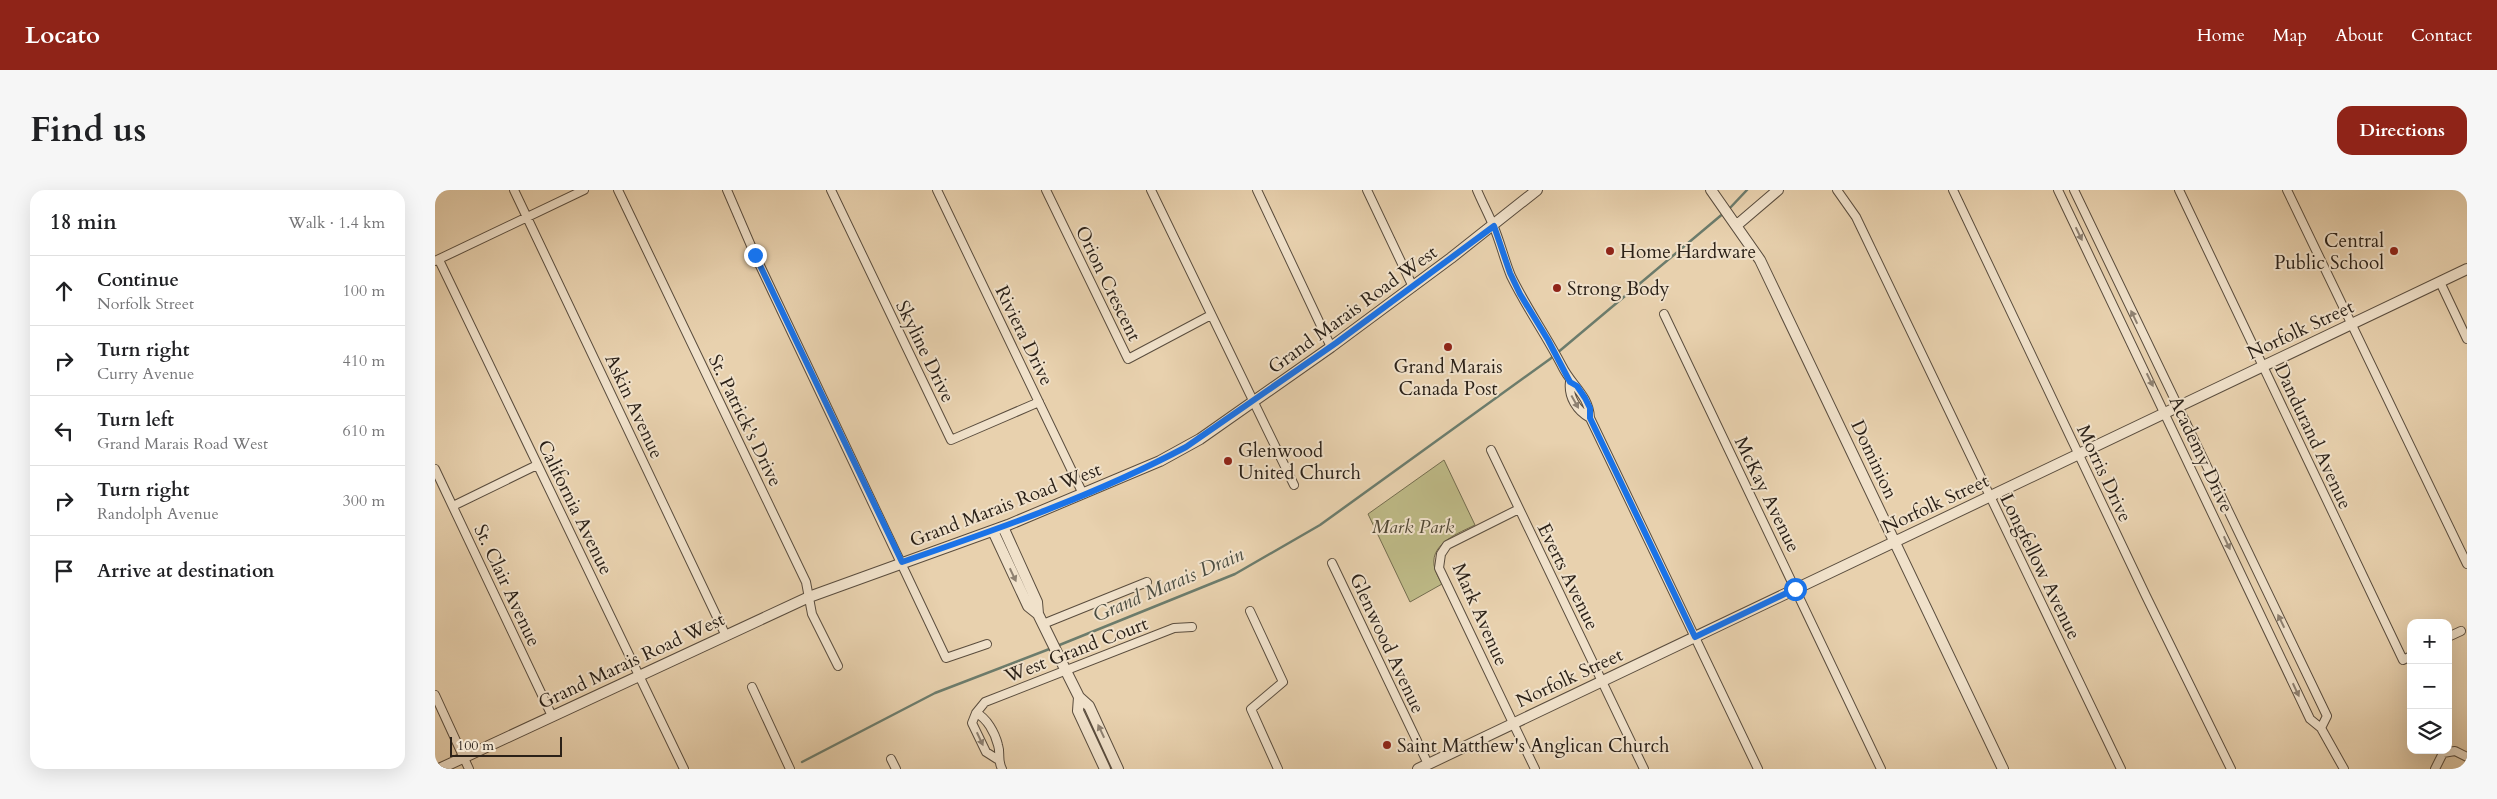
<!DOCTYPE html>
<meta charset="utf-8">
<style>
body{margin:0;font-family:Cardo,serif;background:#f6f6f6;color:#202124}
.controls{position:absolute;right:15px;bottom:15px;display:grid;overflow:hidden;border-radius:10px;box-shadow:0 5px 20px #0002}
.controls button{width:45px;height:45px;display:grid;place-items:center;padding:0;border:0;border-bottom:1px solid #e0e0e0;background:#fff;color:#202124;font:25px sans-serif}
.scale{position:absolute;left:15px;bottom:12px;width:112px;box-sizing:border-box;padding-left:5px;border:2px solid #2b2118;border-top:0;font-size:14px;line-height:18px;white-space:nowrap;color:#2b2118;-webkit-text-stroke:4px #f0e1ca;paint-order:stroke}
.stop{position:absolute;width:15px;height:15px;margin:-11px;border:4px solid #1a73e8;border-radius:50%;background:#fff}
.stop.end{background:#1a73e8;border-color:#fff;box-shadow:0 1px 5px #0008}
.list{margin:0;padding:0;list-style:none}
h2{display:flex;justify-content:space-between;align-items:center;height:65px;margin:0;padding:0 20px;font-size:21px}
h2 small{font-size:16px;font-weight:400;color:#757577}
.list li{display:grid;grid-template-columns:32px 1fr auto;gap:15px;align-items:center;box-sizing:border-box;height:70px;padding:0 20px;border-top:1px solid #e0e0e0}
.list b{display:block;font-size:19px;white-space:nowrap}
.list p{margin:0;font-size:16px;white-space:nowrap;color:#757577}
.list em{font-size:16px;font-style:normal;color:#757577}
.icon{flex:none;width:28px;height:28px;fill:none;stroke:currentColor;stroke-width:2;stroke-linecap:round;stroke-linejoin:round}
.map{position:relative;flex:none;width:2032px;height:579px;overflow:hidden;border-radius:15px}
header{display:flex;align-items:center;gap:30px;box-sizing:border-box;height:70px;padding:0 25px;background:#8f2418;color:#fff}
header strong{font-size:24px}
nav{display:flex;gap:28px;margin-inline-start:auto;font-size:18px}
.intro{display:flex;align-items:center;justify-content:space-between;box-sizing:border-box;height:120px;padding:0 30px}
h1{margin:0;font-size:35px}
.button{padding:12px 22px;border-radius:15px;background:#8f2418;color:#fff;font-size:18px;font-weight:700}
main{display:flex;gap:30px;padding:0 30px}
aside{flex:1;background:#fff;border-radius:15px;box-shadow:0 5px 20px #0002}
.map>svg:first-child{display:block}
.green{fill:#bdb986;stroke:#746d4f}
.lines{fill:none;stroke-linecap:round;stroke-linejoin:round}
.stream{stroke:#6c7c6c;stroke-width:2.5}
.minor-casing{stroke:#5a4d3e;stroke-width:10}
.tertiary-casing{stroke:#5a4d3e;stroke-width:12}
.minor{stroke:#f0e1ca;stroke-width:8}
.tertiary{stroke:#f0e1ca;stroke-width:10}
.oneway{fill:#8e8171}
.route{stroke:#1a73e8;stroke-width:6}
.poi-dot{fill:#8f2418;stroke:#f0e1ca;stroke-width:2}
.labels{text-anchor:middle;stroke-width:4;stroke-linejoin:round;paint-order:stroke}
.poi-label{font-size:19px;fill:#2b2118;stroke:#f0e1ca;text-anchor:start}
.street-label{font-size:19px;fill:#2b2118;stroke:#f0e1ca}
.park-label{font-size:19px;font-style:italic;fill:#504734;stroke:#f0e1ca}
.water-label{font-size:20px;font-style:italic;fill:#4c4e42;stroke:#f0e1ca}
</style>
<header>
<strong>Locato</strong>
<nav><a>Home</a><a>Map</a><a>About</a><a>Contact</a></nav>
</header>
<div class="intro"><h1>Find us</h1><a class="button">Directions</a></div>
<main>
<aside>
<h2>18 min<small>Walk · 1.4 km</small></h2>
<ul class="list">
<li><svg class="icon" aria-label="ahead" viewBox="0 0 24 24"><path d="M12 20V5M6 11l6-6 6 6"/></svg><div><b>Continue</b><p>Norfolk Street</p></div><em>100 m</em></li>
<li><svg class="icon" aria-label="right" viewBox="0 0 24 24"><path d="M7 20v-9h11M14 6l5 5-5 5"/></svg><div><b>Turn right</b><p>Curry Avenue</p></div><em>410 m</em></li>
<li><svg class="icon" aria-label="left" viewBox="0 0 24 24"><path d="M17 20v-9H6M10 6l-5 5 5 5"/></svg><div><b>Turn left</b><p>Grand Marais Road West</p></div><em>610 m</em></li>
<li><svg class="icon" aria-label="right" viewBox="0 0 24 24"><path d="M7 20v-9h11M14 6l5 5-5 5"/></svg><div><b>Turn right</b><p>Randolph Avenue</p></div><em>300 m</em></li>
<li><svg class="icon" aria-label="arrive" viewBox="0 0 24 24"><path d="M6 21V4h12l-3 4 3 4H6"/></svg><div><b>Arrive at destination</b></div></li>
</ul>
</aside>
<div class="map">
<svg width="2032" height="579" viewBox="0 0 2032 579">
<rect width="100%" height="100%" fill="#e8d1ae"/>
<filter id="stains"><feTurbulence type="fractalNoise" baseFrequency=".004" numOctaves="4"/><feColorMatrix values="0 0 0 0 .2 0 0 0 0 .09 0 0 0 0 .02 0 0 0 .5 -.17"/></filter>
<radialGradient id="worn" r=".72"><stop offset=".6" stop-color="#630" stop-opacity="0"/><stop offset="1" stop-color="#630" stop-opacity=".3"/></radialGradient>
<path class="green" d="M1009,270L1040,335C1024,343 996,353 999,375C1000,381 1004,389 1007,394L975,412L933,324Z"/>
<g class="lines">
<path class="stream" d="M1294,19L1312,0
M622,456L800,384L885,335L1115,169L1290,22
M367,572L500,503L617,458"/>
<g class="minor-casing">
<path id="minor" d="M79,0L291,446
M183,0L371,392L377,424L403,476
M292,0L320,65L511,468L552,454
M396,0L516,250L604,212
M502,0L648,304
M611,0L693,169L776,125
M716,0L859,295
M822,0L896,157
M932,0L978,97
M1042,0C1047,12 1053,23 1058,35C1065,51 1069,69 1076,86C1091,117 1111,145 1127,176C1136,195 1154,205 1155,228L1323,579
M1402,0L1421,27L1686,579
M1518,0L1711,406L1796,579
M1623,0L1875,529L1886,538L1909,579
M1639,0L1892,526L1886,538
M1744,0L1968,470L1976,466
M1852,0L2032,374
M4,70L249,579
M0,71L149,0
M2005,92L2032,149
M1229,124L1446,579
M1135,192C1133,207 1142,221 1155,228
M1056,260L1209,579
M0,279L117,526
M18,316L102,275
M1084,319L1012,355L1006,364L1004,378L1100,579
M897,373L993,574
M815,421L848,492L816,519L843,579
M608,434L712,392
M2013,447L2026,441
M317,497L355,579
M0,505L34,579
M541,523C552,528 560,543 563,555C566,564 562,569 567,579
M456,569L461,579
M562,569L551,562L537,533L541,523L550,512L739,438L757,437
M2000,579L2008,563L2020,561L2032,567"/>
</g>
<g class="tertiary-casing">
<path id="tertiary" d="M1276,0L1325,70L1568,579
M1302,35L1343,0
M568,337L602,412L603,424L631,481L644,507L654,516L683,579
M558,341L593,416L603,424
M644,507L643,521L670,579
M4,579L374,407L573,335L725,271L765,249L896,157L1016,68L1102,0
M983,579L2032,79"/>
</g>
<use href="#minor" class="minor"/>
<use href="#tertiary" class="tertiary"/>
</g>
<defs><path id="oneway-solid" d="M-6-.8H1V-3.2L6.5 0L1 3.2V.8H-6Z" transform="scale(1.25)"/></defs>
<g class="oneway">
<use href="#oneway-solid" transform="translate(1644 44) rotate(64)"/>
<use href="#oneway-solid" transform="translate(1699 127) rotate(-116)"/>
<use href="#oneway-solid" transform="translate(1715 190) rotate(64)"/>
<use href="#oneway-solid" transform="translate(1140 212) rotate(61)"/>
<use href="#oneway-solid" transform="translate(1792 353) rotate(65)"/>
<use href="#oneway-solid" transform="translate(578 385) rotate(65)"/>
<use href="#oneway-solid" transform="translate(1846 431) rotate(-116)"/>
<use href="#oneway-solid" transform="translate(1861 500) rotate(65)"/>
<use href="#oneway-solid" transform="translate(666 541) rotate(-115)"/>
<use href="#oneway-solid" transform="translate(545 549) rotate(65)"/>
</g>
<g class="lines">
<path class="route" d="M320,65L467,372C563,339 661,305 751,257L901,153L1059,36L1075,83L1085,104L1113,150L1135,192L1142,196L1150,208L1155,218V228L1260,447L1360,399"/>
</g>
<g class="poi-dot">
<circle cx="1175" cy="61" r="5"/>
<circle cx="1959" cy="61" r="5"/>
<circle cx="1122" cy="98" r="5"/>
<circle cx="1013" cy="157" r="5"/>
<circle cx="793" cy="271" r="5"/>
<circle cx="952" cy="555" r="5"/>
</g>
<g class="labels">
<g class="poi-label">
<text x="1949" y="57" text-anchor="end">Central<tspan x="1949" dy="22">Public School</tspan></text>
<text x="1185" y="68">Home Hardware</text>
<text x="1132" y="105">Strong Body</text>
<text x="1013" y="183" text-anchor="middle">Grand Marais<tspan x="1013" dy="22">Canada Post</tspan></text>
<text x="803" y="267">Glenwood<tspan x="803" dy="22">United Church</tspan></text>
<text x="962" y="562">Saint Matthew's Anglican Church</text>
</g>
<g class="street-label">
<text transform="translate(674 93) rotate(64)" y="7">Orion Crescent</text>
<text transform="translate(917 119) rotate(-36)" y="7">Grand Marais Road West</text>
<text transform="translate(1865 139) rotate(-25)" y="7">Norfolk Street</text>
<text transform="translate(590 145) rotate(64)" y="7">Riviera Drive</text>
<text transform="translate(491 161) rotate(64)" y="7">Skyline Drive</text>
<text transform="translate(200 216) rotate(65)" y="7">Askin Avenue</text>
<text transform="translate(311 230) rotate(64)" y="7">St. Patrick's Drive</text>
<text transform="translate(1879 246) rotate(65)" y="7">Dandurand Avenue</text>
<text transform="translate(1767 264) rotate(65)" y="7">Academy Drive</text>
<text transform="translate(1440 269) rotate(65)" y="7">Dominion</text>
<text transform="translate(1670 283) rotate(65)" y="7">Morris Drive</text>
<text transform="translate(1333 304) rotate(64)" y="7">McKay Avenue</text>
<text transform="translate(1500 313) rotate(-25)" y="7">Norfolk Street</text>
<text transform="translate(570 314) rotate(-21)" y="7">Grand Marais Road West</text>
<text transform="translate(141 317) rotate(64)" y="7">California Avenue</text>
<text transform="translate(1606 376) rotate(64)" y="7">Longfellow Avenue</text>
<text transform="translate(1134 386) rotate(64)" y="7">Everts Avenue</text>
<text transform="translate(73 395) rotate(65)" y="7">St. Clair Avenue</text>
<text transform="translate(1046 424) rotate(66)" y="7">Mark Avenue</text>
<text transform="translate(953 453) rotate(65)" y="7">Glenwood Avenue</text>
<text transform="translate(641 459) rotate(-21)" y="7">West Grand Court</text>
<text transform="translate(196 470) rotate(-25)" y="7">Grand Marais Road West</text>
<text transform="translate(1134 487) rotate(-25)" y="7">Norfolk Street</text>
</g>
<g class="park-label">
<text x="978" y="343">Mark Park</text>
</g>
<g class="water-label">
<text transform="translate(733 394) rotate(-23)" y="7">Grand Marais Drain</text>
</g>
</g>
<rect width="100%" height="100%" filter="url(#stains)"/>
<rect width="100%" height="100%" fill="url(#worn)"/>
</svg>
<div class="controls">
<button>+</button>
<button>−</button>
<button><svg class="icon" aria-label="layers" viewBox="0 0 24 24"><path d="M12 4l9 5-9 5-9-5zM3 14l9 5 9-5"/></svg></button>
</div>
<div class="scale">100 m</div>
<div class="stop" style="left:1360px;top:399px"></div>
<div class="stop end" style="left:320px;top:65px"></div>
</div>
</main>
